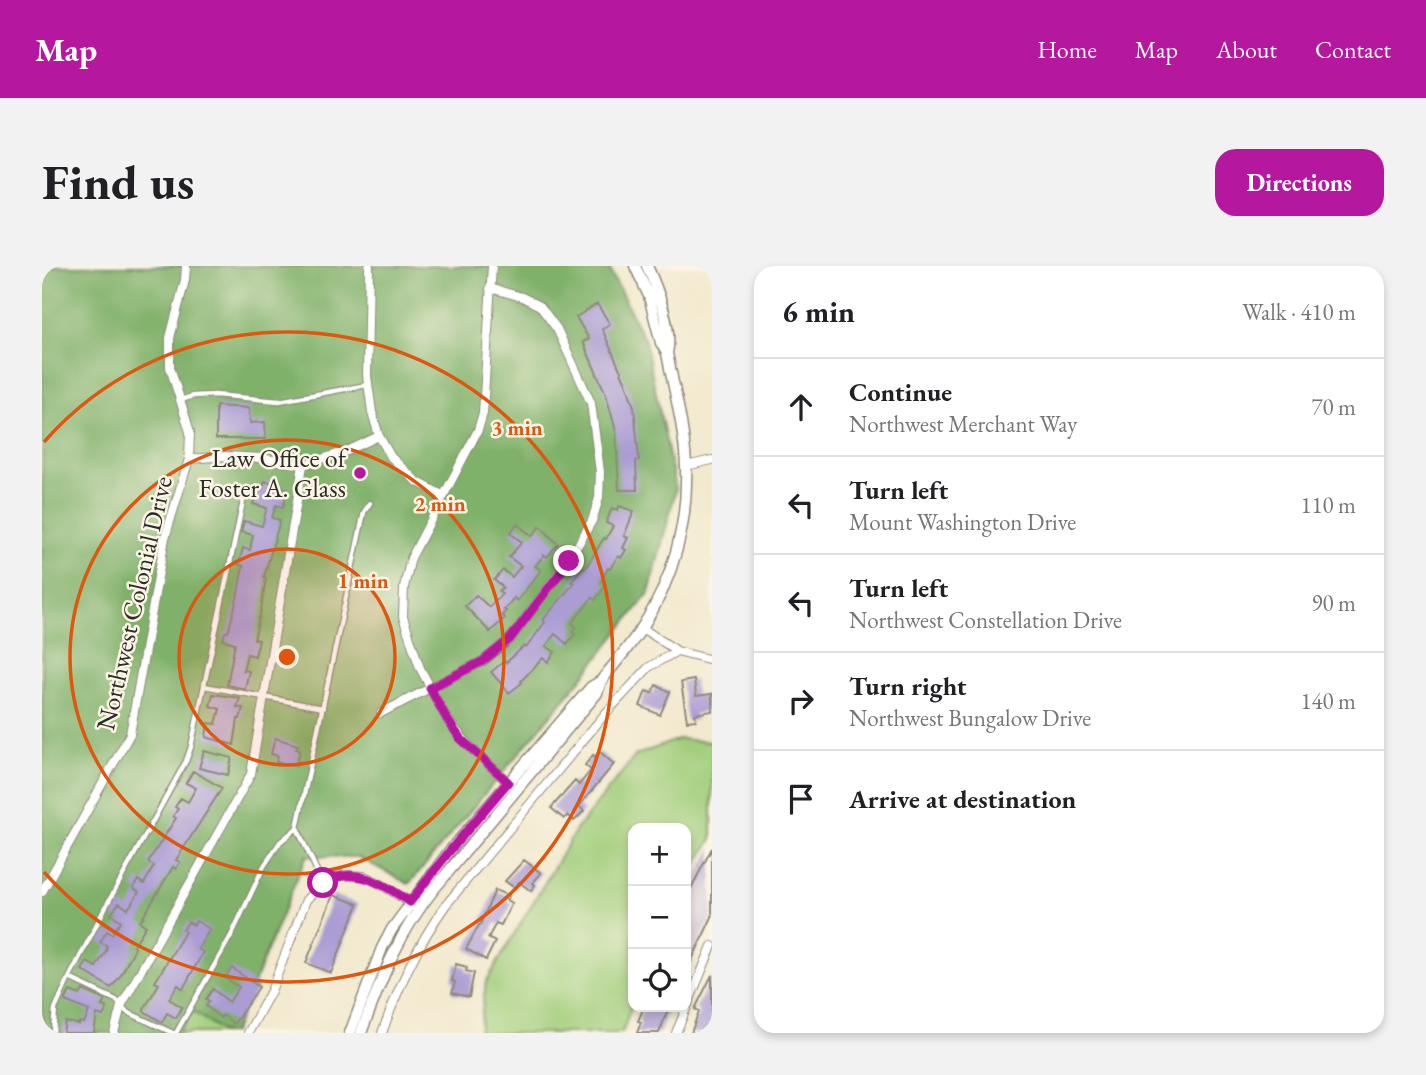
<!DOCTYPE html>
<meta charset="utf-8">
<style>
body{margin:0;font-family:"EB Garamond",serif;background:#f2f2f2;color:#202124}
.controls{position:absolute;right:21px;bottom:21px;display:grid;overflow:hidden;border-radius:14px;box-shadow:0 4px 10px #0003}
.controls button{width:63px;height:63px;display:grid;place-items:center;padding:0;border:0;border-bottom:2px solid #e0e0e0;background:#fff;color:#202124;font:35px sans-serif}
.stop{position:absolute;width:21px;height:21px;margin:-16px;border:5px solid #b5179e;border-radius:50%;background:#fff}
.stop.end{background:#b5179e;border-color:#fff;box-shadow:0 2px 7px #0008}
.list{margin:0;padding:0;list-style:none}
h2{display:flex;justify-content:space-between;align-items:center;height:91px;margin:0;padding:0 28px;font-size:30px}
h2 small{font-size:23px;font-weight:400;color:#757577}
.list li{display:grid;grid-template-columns:46px 1fr auto;gap:21px;align-items:center;box-sizing:border-box;height:98px;padding:0 28px;border-top:2px solid #e0e0e0}
.list b{display:block;font-size:26px;white-space:nowrap}
.list p{margin:0;font-size:23px;white-space:nowrap;color:#757577}
.list em{font-size:23px;font-style:normal;color:#757577}
.icon{flex:none;width:38px;height:38px;fill:none;stroke:currentColor;stroke-width:2;stroke-linecap:round;stroke-linejoin:round}
.map{position:relative;flex:none;width:670px;height:767px;overflow:hidden;border-radius:21px}
header{display:flex;align-items:center;gap:42px;box-sizing:border-box;height:98px;padding:0 35px;background:#b5179e;color:#fff}
header strong{font-size:33px}
nav{display:flex;gap:38px;margin-inline-start:auto;font-size:24px}
.intro{display:flex;align-items:center;justify-content:space-between;box-sizing:border-box;height:168px;padding:0 42px}
h1{margin:0;font-size:49px}
.button{padding:18px 32px;border-radius:21px;background:#b5179e;color:#fff;font-size:24px;font-weight:700}
main{display:flex;gap:42px;padding:0 42px}
aside{flex:1;background:#fff;border-radius:21px;box-shadow:0 4px 10px #0003}
.map>svg:first-child{display:block}
.green{fill:#a1ce7b;stroke:#667c53;stroke-width:2}
.forest{fill:#80b16b;stroke:#566e4b;stroke-width:2}
.building{fill:#ab9cd4}
.lines{fill:none;stroke-linecap:round;stroke-linejoin:round}
.lane-casing{stroke:#8e8a7c;stroke-width:7}
.street-casing{stroke:#8e8a7c;stroke-width:10}
.secondary-casing{stroke:#8e8a7c;stroke-width:13}
.lane{stroke:#fff;stroke-width:4.5}
.street{stroke:#fff;stroke-width:8}
.secondary{stroke:#fff;stroke-width:10}
.route{stroke:#b5179e;stroke-width:9}
.ring{fill:none;stroke:#df570e;stroke-width:3.5}
.poi-dot{fill:#b5179e;stroke:#fcf5e5;stroke-width:2.5}
.labels{text-anchor:middle;stroke-width:5;stroke-linejoin:round;paint-order:stroke}
.poi-label{font-size:26px;fill:#2b2b2b;stroke:#fcf5e5;text-anchor:end}
.street-label{font-size:26px;fill:#2b2b2b;stroke:#fcf5e5}
.centre{fill:#df570e;stroke:#fcf5e5;stroke-width:3.5}
.ring-label{font-size:21px;text-anchor:middle;font-weight:bold;fill:#df570e;stroke:#fcf5e5;stroke-width:5;stroke-linejoin:round;paint-order:stroke}
</style>
<header>
<strong>Map</strong>
<nav><a>Home</a><a>Map</a><a>About</a><a>Contact</a></nav>
</header>
<div class="intro"><h1>Find us</h1><a class="button">Directions</a></div>
<main>
<div class="map">
<svg width="670" height="767" viewBox="0 0 670 767">
<rect width="100%" height="100%" fill="#fcf5e5"/>
<filter id="ink" filterUnits="userSpaceOnUse"><feTurbulence type="fractalNoise" baseFrequency=".0143" numOctaves="2"/><feDisplacementMap in="SourceGraphic" scale="14" xChannelSelector="R" yChannelSelector="G"/><feConvolveMatrix kernelMatrix="1 2 1 2 8 2 1 2 1" color-interpolation-filters="sRGB"/></filter>
<filter id="wash" filterUnits="userSpaceOnUse"><feTurbulence type="fractalNoise" baseFrequency=".00686" numOctaves="4" result="noise"/><feDisplacementMap in="SourceGraphic" scale="28" xChannelSelector="R" yChannelSelector="G"/><feGaussianBlur stdDeviation="1.57" result="paint"/><feColorMatrix in="noise" values="0 0 0 0 0 0 0 0 0 0 0 0 0 0 0 0 0 1.4 0 .05"/><feComposite in="paint" operator="in"/></filter>
<g filter="url(#wash)">
<rect width="100%" height="100%" fill="#f2e9ce"/>
<path class="green" d="M637,473L670,476V573L644,616V562H591V735L580,767H437L444,716L534,564L594,489Z
M150,744L182,767H137Z"/>
<path class="forest" d="M0,0H566L603,75L634,223L607,327L540,412L367,618L316,591L264,590L191,767H182L151,745L137,767H0Z"/>
<g id="blocks">
<path class="building" d="M555,38L568,58L560,63L584,117L592,141L597,194L594,195L595,224H577L574,165L570,150L563,126L541,76L547,73L534,51Z
M174,140L207,142L208,157L223,156L224,173H174Z
M223,215L246,223L241,241L234,239L230,252L238,254L222,311L224,312L219,344L212,373L217,374L213,390L205,388L201,404L207,405L203,423L185,419L193,377L181,374L183,366H186L195,333L201,300L197,299L201,282L208,284L211,269L199,266L202,255L220,260L225,242L211,238L216,222L220,224Z
M577,240L592,245L582,270L586,272L581,282L584,284L579,292L576,290L568,303L566,302L559,315L564,319L553,334L550,332L530,357L534,361L530,366L533,368L525,378L513,368L504,380L513,386L506,396L501,392L479,415L480,417L467,427L449,406L462,395L464,397L482,380L484,382L503,356L501,354L532,317L529,316L541,301L543,303L562,272L564,273L571,260L564,257L570,242L576,244Z
M475,258L490,270L498,260L516,278L505,291L502,289L493,300L499,304L475,335L472,332L462,344L464,345L460,349L463,352L448,366L423,340L434,329L447,341L460,328L457,325L461,321L452,314L461,304L470,311L479,300L467,291L480,276L468,267Z
M652,414L654,430L670,428V445L653,448L654,454L645,455L639,416Z
M614,419L628,426L618,449L598,440L604,425L610,427Z
M171,428L198,432L195,441L201,442L198,453H196L192,479L164,471L166,457L174,458L178,443L168,440Z
M233,472L256,479L254,483L258,484L254,499L234,496L236,490L229,488Z
M162,485L190,492L186,509L157,502Z
M558,486L572,498L537,540L542,545L532,555L526,549L522,553L509,542L533,515L537,519L549,504L543,499L551,489L553,491Z
M151,505L180,522L134,594L138,596L134,603L131,601L98,656L104,660L91,680L93,682L79,709L69,722L40,704L45,696L54,701L64,685L65,680L58,676L65,665L70,668L79,655L69,648L77,637L86,643L97,626L91,622L96,614L102,618L112,600L106,596L134,552L131,550L136,543L133,541L139,532L146,536L154,522L144,517Z
M670,582V651L644,706V632Z
M482,594L499,607L491,617L493,619L489,625L477,616L473,622L463,615Z
M453,624L467,630L464,634L470,637L459,659L454,657L446,672L453,676L444,694L424,683L437,659H438Z
M291,629L316,638L289,707L264,697Z
M154,655L168,663L156,683L161,686L141,723L136,719L127,733L140,741L134,752L125,747L120,756L102,745V743L117,718L113,716L143,666L141,664L146,656L152,659Z
M414,698L425,701L424,705L432,707L427,731L410,727L413,716L410,715Z
M190,702L217,721L192,758L181,749L179,752L164,740L167,735L164,733L171,723L187,736L197,721L183,712Z
M670,709V767H649L657,745L653,743Z
M41,724L63,734L60,740L65,742L61,750L55,748L52,767H21L23,756L37,758V756L42,757L47,745L23,735L28,725L38,729Z
M602,741H627L617,767H595L599,756L596,755Z"/>
</g>
</g>
<g filter="url(#ink)">
<use href="#blocks" fill-opacity="0" stroke="#8e8a7c" stroke-width="2"/>
<g class="lines">
<g class="lane-casing">
<path id="lane" d="M139,134L151,130L173,129L237,135L325,119
M162,420L281,442
M255,562L280,616
M27,712L63,642L144,495L149,481L203,226
M11,767L13,743L27,712L74,734L85,746L131,767
M134,767L190,668L222,600L238,576L255,562L322,246L328,237"/>
</g>
<g class="street-casing">
<path id="street" d="M327,0L325,110L330,146L337,170L349,191L374,215L402,230
M450,0L441,147L436,164L369,292L362,321L361,351L378,402L405,453L428,481L470,520
M147,193L184,190L219,192L261,199L305,185L337,170
M644,200L670,194
M635,385L670,394
M339,447L441,395L468,373L527,294L550,255L557,232L558,206L549,137L515,63L498,40L480,31L448,22
M0,626L88,468L123,272L147,193L148,166L128,101V72L143,14L144,0
M72,767L79,740L209,508L261,199
M206,767L229,725L264,634L281,617L299,609L322,610L337,617L372,639
M340,767C357,720 374,681 403,640L563,448L607,401L635,385L600,362
M634,767L670,680"/>
</g>
<g class="secondary-casing">
<path id="secondary" d="M605,0C615,22 631,63 625,87
M308,767L340,682L350,663L406,587L549,421L559,415
M319,767C340,712 355,669 392,623L555,427L559,415C573,397 589,379 601,360C631,314 646,257 644,202C643,164 632,124 625,87L619,77L607,30L593,0"/>
</g>
<use href="#lane" class="lane"/>
<use href="#street" class="street"/>
<use href="#secondary" class="secondary"/>
</g>
</g>
<g class="lines" filter="url(#ink)">
<path class="route" d="M281,617C313,598 341,618 368,636L406,587L466,516L418,472L405,453L388,422L441,395L468,373L527,295"/>
</g>
<circle cx="245" cy="391" r="108" fill="#df570e" fill-opacity=".12"/>
<g class="ring">
<circle cx="245" cy="391" r="108"/>
<circle cx="245" cy="391" r="217"/>
<path d="M2 176A325 325 0 1 1 2 606"/>
</g>
<circle class="poi-dot" cx="318" cy="207" r="7"/>
<g class="labels">
<g class="poi-label">
<text x="304" y="201">Law Office of<tspan x="304" dy="30">Foster A. Glass</tspan></text>
</g>
<g class="street-label">
<text transform="translate(92 337) rotate(-77)" y="9">Northwest Colonial Drive</text>
</g>
</g>
<circle cx="245" cy="391" r="10" class="centre"/>
<g class="ring-label">
<text x="475" y="169">3 min</text>
<text x="398" y="245">2 min</text>
<text x="321" y="322">1 min</text>
</g>
</svg>
<div class="controls">
<button>+</button>
<button>−</button>
<button><svg class="icon" aria-label="locate" viewBox="0 0 24 24"><circle cx="12" cy="12" r="6"/><path d="M12 2v4M12 18v4M2 12h4M18 12h4"/></svg></button>
</div>
<div class="stop" style="left:281px;top:617px"></div>
<div class="stop end" style="left:527px;top:295px"></div>
</div>
<aside>
<h2>6 min<small>Walk · 410 m</small></h2>
<ul class="list">
<li><svg class="icon" aria-label="ahead" viewBox="0 0 24 24"><path d="M12 20V5M6 11l6-6 6 6"/></svg><div><b>Continue</b><p>Northwest Merchant Way</p></div><em>70 m</em></li>
<li><svg class="icon" aria-label="left" viewBox="0 0 24 24"><path d="M17 20v-9H6M10 6l-5 5 5 5"/></svg><div><b>Turn left</b><p>Mount Washington Drive</p></div><em>110 m</em></li>
<li><svg class="icon" aria-label="left" viewBox="0 0 24 24"><path d="M17 20v-9H6M10 6l-5 5 5 5"/></svg><div><b>Turn left</b><p>Northwest Constellation Drive</p></div><em>90 m</em></li>
<li><svg class="icon" aria-label="right" viewBox="0 0 24 24"><path d="M7 20v-9h11M14 6l5 5-5 5"/></svg><div><b>Turn right</b><p>Northwest Bungalow Drive</p></div><em>140 m</em></li>
<li><svg class="icon" aria-label="arrive" viewBox="0 0 24 24"><path d="M6 21V4h12l-3 4 3 4H6"/></svg><div><b>Arrive at destination</b></div></li>
</ul>
</aside>
</main>
